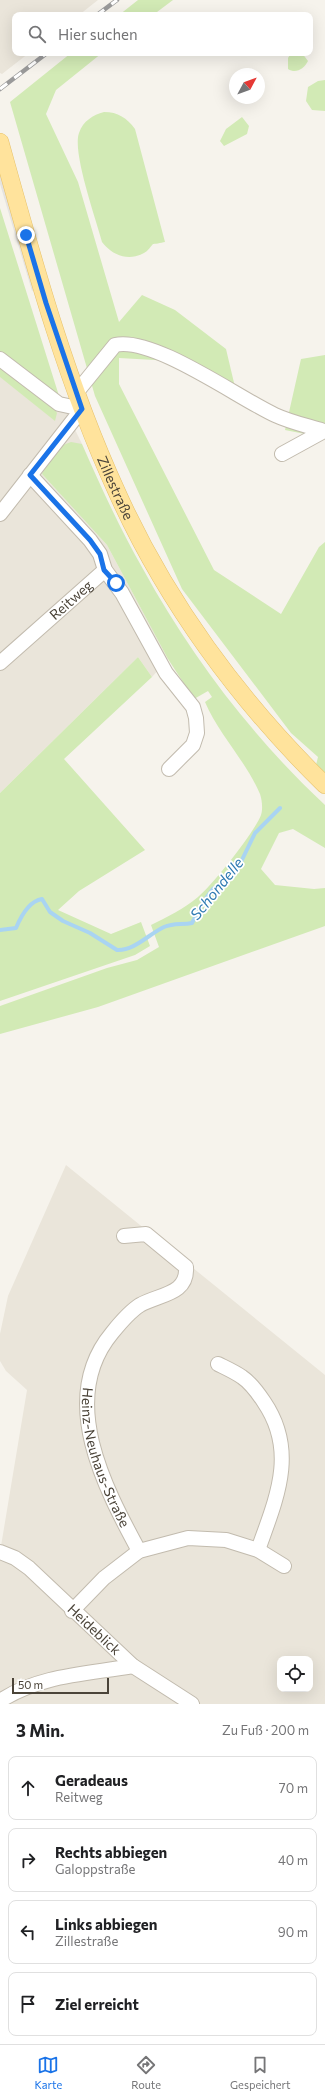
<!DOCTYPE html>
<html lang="de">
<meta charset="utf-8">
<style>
body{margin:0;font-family:Commissioner,sans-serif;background:#f6f6f6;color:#202124}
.controls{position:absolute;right:12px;bottom:12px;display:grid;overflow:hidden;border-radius:8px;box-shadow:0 4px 16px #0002}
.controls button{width:36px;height:36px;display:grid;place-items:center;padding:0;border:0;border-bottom:1px solid #e0e0e0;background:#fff;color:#202124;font:20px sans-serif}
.compass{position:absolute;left:229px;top:68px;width:36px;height:36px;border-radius:50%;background:#fff;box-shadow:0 4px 16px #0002;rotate:49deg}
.scale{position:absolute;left:12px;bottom:10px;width:97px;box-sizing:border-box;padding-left:4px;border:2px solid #4b4439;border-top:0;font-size:11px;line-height:14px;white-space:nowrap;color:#4b4439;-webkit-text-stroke:3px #fff;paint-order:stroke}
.stop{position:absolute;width:12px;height:12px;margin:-9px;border:3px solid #1a73e8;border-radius:50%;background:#fff}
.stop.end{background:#1a73e8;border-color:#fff;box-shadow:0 1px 4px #0008}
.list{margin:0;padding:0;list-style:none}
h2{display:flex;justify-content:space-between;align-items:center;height:52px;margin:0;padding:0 16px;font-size:17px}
h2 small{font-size:13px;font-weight:400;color:#757577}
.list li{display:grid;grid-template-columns:26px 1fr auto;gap:12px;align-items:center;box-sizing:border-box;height:64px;margin:0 8px 8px;padding:0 8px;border:1px solid #e0e0e0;border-radius:8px}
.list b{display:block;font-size:15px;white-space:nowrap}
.list p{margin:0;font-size:13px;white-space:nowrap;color:#757577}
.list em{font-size:13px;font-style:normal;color:#757577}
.icon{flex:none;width:22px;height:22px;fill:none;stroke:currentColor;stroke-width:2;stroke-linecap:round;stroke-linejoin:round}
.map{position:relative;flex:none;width:325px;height:1704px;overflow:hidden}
.search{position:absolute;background:#fff;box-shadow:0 4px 16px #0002;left:12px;right:12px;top:12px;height:44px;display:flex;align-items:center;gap:10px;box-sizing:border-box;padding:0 14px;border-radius:8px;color:#757577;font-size:15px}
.sheet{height:340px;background:#fff}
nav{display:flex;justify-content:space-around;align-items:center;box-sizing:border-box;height:56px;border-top:1px solid #e0e0e0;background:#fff;font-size:11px;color:#757577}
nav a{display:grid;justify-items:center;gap:2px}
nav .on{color:#1a73e8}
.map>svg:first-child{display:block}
.residential{fill:#eae5da;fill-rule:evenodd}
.green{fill:#d2eab5}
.parking{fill:#e5e3e0}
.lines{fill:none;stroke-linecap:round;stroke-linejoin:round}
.stream{stroke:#a9d4f2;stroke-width:4}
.minor-casing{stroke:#c2bbae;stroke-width:16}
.major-casing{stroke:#e6c16a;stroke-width:18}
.minor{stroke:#fff;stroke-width:14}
.major{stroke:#ffe39c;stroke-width:17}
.rail-casing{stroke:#9a9a9a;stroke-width:4.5}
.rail{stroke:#fff;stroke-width:3;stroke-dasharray:9;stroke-linecap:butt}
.route{stroke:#1a73e8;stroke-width:5}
.labels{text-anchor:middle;stroke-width:3.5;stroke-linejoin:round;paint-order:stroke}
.street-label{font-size:14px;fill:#4b4439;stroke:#fff}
.water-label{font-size:15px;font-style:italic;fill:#2e7ab2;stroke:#fff}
</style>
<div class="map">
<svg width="325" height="1704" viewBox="0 0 325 1704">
<rect width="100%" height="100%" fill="#f6f3ec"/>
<path class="residential" d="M0,0H98L79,15H15V53H29L2,74L0,73Z
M0,355L60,399L82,444L42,474L107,545L168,659L152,677L138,657L0,793Z
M66,1165L325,1375V1704H0V1552L27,1390L6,1371L0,1361V1334L8,1296ZM280,1659H310V1689H280Z"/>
<path class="green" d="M138,0H173L153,15H119Z
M71,53H102L56,90L46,114L78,182L119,322L142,295L175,310L226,349L235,387L190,362L119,358V384L214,570L281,614L319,547L325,542V773L316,765L318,757L291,733L182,589L95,396L10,102Z
M291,53H302L308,61C304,69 296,74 288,69V58Z
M325,80V111L312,110L306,101L308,87L318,81Z
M104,112C118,112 127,118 135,129L165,242C161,243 154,244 153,244C150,247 148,251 144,253C128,262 112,255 102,242C96,219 72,152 79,133C83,121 93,115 104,112Z
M242,117L249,126L247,134L224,146L220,141L226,129Z
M0,208L60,399L0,355Z
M325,355V438L285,430L301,359Z
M0,363L54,408L57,413L55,421L0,377Z
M71,442L82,444C101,487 120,529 143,569C190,655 253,738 325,805V848L293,829L279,833L261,869L275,885L314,889L325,888V926L98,1007L0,1034V1006L107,968L137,960L159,947L151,925C167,917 184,909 198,897C212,886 256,830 261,815C263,809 262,800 260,794C246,761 219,735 205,702L212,697L208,691L194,699L168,659L107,545L42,474C48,459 56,446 71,442Z
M138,657L152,677L64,759L145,850L79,891L58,910L111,934L141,922L150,946L135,955L0,1001V793Z"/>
<path class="parking" d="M0,167L35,289L32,291L0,184Z"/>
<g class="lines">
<path class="stream" d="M0,930L16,928C21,916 30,901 42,899L50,912L63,921L90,933L117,950C134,951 149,934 164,927C174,923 182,925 192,923L204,901L213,889L230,878L238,868L255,833L280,808"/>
<g class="minor-casing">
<g id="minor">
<path d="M0,359L59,404L82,409L0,514"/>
<path d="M76,393L115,345C153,336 238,398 275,415C290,422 308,426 324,431"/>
<path d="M282,454L324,431"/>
<path d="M30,475L90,540L100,554L105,570L122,593L166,673L193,707L196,718L197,733L193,745L169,769"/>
<path id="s1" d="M0,663L105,570"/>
<path id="s2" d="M124,1236L146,1234L186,1267C188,1295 159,1294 140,1305C129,1312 120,1323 112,1333C57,1399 105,1488 139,1551"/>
<path d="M218,1364C226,1368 235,1372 242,1377C251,1383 258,1393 264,1402C298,1452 276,1499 258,1550"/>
<path id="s3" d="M0,1552L15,1558L29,1568L133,1666L192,1704"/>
<path d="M72,1611L104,1578L139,1551L188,1538L226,1540L258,1550L284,1566"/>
<path d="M0,1701C39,1675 88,1674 133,1666"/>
</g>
</g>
<g class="major-casing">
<g id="major">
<path id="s4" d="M0,142C33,260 65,379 116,490C165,600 239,701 325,785"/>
</g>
</g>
<use href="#minor" class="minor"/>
<use href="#major" class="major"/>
<g class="rail-casing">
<path id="rail" d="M97,15L117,0
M0,89L47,53"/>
</g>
<use href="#rail" class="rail"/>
</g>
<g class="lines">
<path class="route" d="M26,235L46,303L82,409L30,475L90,540L100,554L104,570L116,583"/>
</g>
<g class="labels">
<g class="street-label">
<text dy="5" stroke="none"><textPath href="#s4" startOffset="365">Zillestraße</textPath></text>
<text dy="5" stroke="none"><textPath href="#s1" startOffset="95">Reitweg</textPath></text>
<text dy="5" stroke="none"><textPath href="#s2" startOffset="312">Heinz-Neuhaus-Straße</textPath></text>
<text dy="5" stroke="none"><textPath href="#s3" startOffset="123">Heideblick</textPath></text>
</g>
<g class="water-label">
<text transform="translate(217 889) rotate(-51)" y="5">Schondelle</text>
</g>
</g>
</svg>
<div class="controls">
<button><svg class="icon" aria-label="locate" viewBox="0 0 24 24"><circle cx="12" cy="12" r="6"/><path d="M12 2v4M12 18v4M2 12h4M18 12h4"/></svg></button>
</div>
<svg class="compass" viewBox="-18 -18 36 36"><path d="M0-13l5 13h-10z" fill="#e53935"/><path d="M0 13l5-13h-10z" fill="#757577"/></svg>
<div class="scale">50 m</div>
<div class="stop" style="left:116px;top:583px"></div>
<div class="stop end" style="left:26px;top:235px"></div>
<div class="search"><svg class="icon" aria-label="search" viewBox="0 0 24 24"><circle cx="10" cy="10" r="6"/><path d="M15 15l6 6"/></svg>Hier suchen</div>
</div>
<section class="sheet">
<h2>3 Min.<small>Zu Fuß · 200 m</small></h2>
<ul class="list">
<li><svg class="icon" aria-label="ahead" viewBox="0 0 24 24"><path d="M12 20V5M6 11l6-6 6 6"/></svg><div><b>Geradeaus</b><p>Reitweg</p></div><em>70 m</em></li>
<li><svg class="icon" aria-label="right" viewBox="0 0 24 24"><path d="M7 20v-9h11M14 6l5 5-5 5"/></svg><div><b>Rechts abbiegen</b><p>Galoppstraße</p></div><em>40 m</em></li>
<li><svg class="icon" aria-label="left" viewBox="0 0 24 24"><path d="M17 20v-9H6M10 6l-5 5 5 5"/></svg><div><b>Links abbiegen</b><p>Zillestraße</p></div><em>90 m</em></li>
<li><svg class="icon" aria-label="arrive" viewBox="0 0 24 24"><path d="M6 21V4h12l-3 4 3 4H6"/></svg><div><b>Ziel erreicht</b></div></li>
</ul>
</section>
<nav>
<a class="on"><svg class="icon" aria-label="map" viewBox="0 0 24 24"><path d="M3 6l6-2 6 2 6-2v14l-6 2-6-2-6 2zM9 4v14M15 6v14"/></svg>Karte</a>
<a><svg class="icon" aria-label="directions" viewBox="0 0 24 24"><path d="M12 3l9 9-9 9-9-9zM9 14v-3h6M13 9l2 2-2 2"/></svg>Route</a>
<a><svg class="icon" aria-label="saved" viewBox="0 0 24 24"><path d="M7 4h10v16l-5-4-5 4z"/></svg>Gespeichert</a>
</nav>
